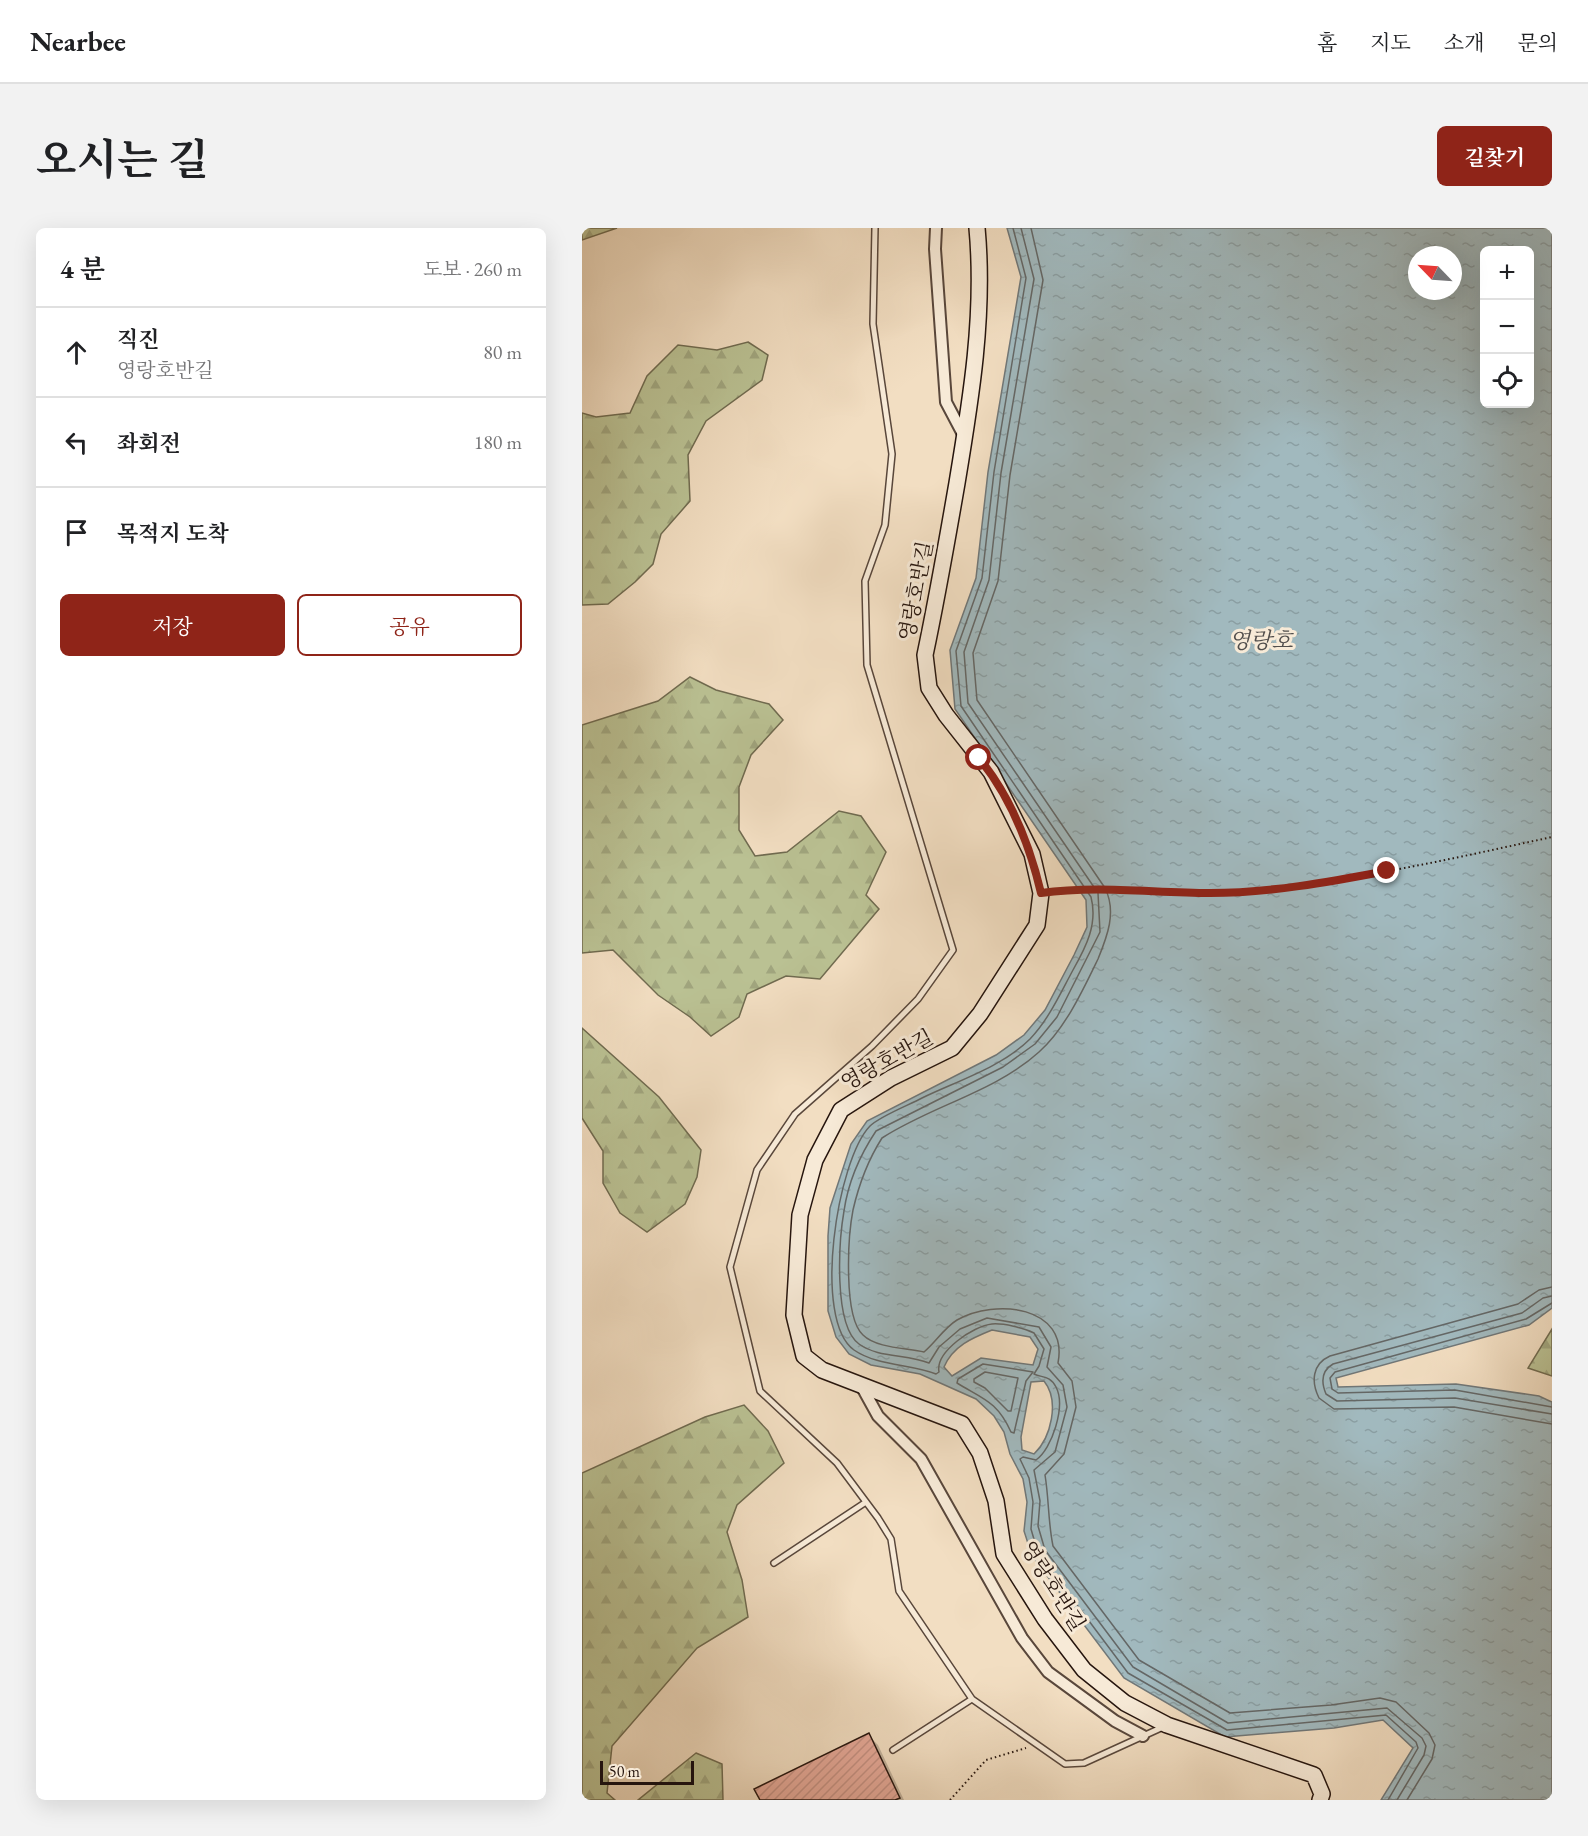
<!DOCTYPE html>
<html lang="ko">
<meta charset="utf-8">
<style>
body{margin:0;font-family:"EB Garamond","Noto Serif KR",serif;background:#f2f2f2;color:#202124}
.controls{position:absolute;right:18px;top:18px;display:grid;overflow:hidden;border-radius:9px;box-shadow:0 6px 24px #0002}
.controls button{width:54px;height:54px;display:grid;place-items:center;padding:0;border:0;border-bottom:2px solid #e0e0e0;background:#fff;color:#202124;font:30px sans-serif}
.compass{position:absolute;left:826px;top:18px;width:54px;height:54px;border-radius:50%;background:#fff;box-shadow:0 6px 24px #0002;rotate:295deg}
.scale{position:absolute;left:18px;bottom:15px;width:94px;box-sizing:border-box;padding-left:6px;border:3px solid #26150e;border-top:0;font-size:16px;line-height:21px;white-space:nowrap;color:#26150e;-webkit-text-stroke:4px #f7ead7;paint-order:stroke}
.stop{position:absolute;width:18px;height:18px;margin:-14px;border:4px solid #8f2418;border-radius:50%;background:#fff}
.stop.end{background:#8f2418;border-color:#fff;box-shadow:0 2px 6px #0008}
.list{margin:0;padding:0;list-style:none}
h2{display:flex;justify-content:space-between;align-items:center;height:78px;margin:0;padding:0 24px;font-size:26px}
h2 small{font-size:20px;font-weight:400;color:#757577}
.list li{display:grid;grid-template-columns:39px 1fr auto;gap:18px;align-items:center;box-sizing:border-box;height:90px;padding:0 24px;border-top:2px solid #e0e0e0}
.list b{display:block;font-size:22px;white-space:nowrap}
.list p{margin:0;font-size:20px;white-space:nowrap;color:#757577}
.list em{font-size:20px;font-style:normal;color:#757577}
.actions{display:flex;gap:12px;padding:18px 24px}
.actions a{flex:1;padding:14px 0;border:2px solid #8f2418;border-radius:9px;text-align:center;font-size:21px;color:#8f2418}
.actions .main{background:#8f2418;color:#fff}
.icon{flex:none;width:33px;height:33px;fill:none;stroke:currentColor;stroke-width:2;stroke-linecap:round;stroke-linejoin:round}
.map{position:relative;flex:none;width:970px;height:1572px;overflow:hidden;border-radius:9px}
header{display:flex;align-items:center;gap:36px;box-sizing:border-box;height:84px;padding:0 30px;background:#fff;border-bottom:2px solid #e0e0e0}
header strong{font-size:28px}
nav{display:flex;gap:33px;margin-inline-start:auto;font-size:21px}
.intro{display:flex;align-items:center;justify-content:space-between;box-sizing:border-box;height:144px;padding:0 36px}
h1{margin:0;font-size:42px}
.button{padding:15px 27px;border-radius:9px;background:#8f2418;color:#fff;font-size:21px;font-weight:700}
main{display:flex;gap:36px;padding:0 36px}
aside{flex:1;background:#fff;border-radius:9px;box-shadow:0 6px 24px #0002}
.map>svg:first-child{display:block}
.forest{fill:url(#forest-firs);stroke:#706b50;stroke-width:1.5}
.water{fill:url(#water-ripples);stroke:#707778;stroke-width:1.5;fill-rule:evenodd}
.shadow{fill:#0003}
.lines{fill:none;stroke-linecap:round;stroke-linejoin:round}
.shore{stroke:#646766;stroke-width:1.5}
.building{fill:url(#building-hatch);stroke:#26150e;stroke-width:1.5}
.lane-casing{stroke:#59473b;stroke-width:8}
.street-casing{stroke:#59473b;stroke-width:14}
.secondary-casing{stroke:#26150e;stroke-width:18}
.path{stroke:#26150e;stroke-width:2;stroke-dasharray:1.5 3;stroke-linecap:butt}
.lane{stroke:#f7ead7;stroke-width:5}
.street{stroke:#f7ead7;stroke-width:10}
.secondary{stroke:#f7ead7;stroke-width:15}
.route{stroke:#8f2418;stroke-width:8}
.labels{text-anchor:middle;stroke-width:6;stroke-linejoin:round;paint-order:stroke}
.street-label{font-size:21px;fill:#26150e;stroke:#f7ead7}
.water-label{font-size:22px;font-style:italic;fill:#514e4c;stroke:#f7ead7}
</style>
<header>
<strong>Nearbee</strong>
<nav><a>홈</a><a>지도</a><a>소개</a><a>문의</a></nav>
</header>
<div class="intro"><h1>오시는 길</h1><a class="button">길찾기</a></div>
<main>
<aside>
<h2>4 분<small>도보 · 260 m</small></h2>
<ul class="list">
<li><svg class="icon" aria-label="ahead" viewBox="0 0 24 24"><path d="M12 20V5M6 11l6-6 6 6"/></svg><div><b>직진</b><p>영랑호반길</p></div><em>80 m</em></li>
<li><svg class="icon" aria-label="left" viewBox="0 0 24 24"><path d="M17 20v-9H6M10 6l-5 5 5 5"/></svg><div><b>좌회전</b></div><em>180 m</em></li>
<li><svg class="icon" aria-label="arrive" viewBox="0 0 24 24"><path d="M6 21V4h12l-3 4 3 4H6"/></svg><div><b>목적지 도착</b></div></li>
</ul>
<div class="actions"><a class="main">저장</a><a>공유</a></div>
</aside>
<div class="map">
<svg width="970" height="1572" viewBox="0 0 970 1572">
<defs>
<pattern id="forest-firs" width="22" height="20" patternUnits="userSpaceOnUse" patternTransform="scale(1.5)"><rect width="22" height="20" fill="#bac193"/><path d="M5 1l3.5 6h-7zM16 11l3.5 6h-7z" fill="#a0a57e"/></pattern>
<pattern id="water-ripples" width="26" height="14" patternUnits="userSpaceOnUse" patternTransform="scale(1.5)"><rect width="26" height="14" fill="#a1b9be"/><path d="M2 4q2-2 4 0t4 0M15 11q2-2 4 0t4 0" fill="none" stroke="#8a9ea2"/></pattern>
<pattern id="building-hatch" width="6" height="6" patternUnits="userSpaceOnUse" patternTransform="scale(1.5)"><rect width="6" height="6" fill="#e5a898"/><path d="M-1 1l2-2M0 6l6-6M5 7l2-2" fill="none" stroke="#c49082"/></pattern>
</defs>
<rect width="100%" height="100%" fill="#f2dec2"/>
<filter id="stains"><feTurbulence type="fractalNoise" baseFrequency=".00333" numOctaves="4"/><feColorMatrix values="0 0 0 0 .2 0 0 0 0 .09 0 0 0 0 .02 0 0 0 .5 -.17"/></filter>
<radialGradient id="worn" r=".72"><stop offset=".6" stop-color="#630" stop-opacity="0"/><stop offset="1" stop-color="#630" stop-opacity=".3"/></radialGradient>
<path class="forest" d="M0,0H35L0,12Z
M166,114L186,127L180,152L124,193L106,227L108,273L79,306L71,336L53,354L26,376L0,377V185L14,189L48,185L65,148L96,117L135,122Z
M108,449L134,462L187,476L201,492L169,527L157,559V602L173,628L205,624L257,583L279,588L304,624L284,667L297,681L238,751L204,748L165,766L157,789L129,808L108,789L76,767L31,722L0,725V497L76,473Z
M0,800L77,869L119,922L115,949L103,976L65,1004L38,985L21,955V923L0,890Z
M970,1101V1148L946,1140Z
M162,1177L186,1203L202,1235L155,1277L145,1304L160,1352L166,1389L115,1420L30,1518L25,1565L33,1572H0V1245L123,1189Z
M114,1525L140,1536L141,1572H56Z"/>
<path class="water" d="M425,0H970V1080L947,1097L754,1150L756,1159L874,1156L957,1168L970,1174V1572H799L831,1520L801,1492L752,1500L643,1509L542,1450L450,1328L442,1303L445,1274L441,1251L428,1226L422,1204L412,1188L394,1171L338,1146L289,1137L267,1126L254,1109L246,1083V1008L248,980L269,916L285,893L414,827L442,807L463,782L492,727L505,699L504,672L373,481L368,422L394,350L406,244L439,49ZM903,22H948V176H903ZM835,27H871V63H835ZM410,1102L448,1109L456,1121L451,1137L399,1130L370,1148L362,1139C371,1118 390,1110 410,1102ZM462,1153C478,1173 469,1210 452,1226L440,1222L439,1209L449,1154Z"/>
<path class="shadow" d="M286,1507L296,1517L322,1572H179Z"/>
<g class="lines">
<path class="shore" d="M431,0L444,50L412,244L400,350L374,423L379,478L509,669C516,696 504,719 491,742C478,766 467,791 448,811C420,839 375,853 340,870C327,877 298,888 288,898C255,932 230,1092 272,1122C295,1138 329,1136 354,1146L357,1144C353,1124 391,1098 410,1096C421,1095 442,1100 452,1105L462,1121L457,1138L452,1146C460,1150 468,1147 474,1159C484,1178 470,1221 454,1232L441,1229L438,1231L447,1250L451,1274L449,1301L456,1325L546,1445L645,1502L804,1487L834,1514L836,1520L806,1572
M439,0L452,51L419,245L407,352L382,424L386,475L516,665L518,704L475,789L453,816L421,839L294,903C278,927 266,955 262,983C257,1012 251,1097 277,1116C296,1130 325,1126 347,1135L357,1119L378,1101L405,1090L457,1099L469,1119L465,1139L481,1157L485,1179L473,1224L452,1242L458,1273L456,1298L463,1322L551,1439L646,1495L805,1480L840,1510L844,1518L842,1527L815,1572
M449,0L461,52L428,247L416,353L391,425L395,472L523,660C535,684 525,709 516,731C501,762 483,801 457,824C413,864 349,878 300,910C286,932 277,956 271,982C266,1008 261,1089 281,1107C294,1120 324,1120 342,1124C353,1115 362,1100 375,1092C413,1070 487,1078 476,1135L490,1153L494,1179L482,1226L463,1247C467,1271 466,1294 471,1318L557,1432L648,1485L749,1477L798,1470L814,1474L847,1505L853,1517L850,1531L825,1572
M970,1059L957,1062L936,1076L748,1128C730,1136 729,1154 737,1170L752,1181L872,1179L970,1196
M970,1068L961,1070L940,1085L751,1136C739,1143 739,1154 744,1166L755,1173L873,1170L970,1186
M970,1075L944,1091L753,1144L748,1150L750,1161L756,1165L873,1162L970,1179
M401,1136L451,1144L444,1153L432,1205L429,1204C415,1173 401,1171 375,1155L376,1151Z
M403,1144L436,1150L429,1183H426L403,1160L392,1154V1151Z"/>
</g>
<path class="building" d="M287,1505L318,1570L313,1572H178L172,1561Z"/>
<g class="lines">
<g class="lane-casing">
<path id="lane" d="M293,0L291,96L310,226L303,297L283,353L285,437L371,722L336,771L290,818L213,886L175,942L148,1039L178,1163L255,1235L296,1290L309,1311L317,1363L390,1471L483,1536L502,1535L581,1499
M192,1335L284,1274
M311,1522L390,1471"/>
</g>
<g class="street-casing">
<path id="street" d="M354,0L353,21L364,174L383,210
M280,1159L296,1188L339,1231L440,1410L466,1444L533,1493L561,1508"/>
</g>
<g class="secondary-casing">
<path id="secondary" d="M395,0C403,86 389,171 375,255C365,313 355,370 343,427L347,460L364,487L409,544L450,626L459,665L455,697L398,786L370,820L309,850L259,882L233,932L218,987L212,1087L222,1128L240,1142L380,1196L398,1225L414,1273L422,1326L463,1391L502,1442L543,1475L585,1497L732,1547L740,1566L738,1572"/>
</g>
<path class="path" d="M473,663C525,655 580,667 633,665C747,659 859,633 970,609
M368,1572L404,1532L444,1520"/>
<use href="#lane" class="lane"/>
<use href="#street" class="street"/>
<use href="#secondary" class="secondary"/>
</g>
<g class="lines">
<path class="route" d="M397,530C428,568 448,618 459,665C515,657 571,665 628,665C687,665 747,654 805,643"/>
</g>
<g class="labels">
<g class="street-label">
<text transform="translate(334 363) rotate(-79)" y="7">영랑호반길</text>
<text transform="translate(305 832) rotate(-29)" y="7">영랑호반길</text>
<text transform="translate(471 1358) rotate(58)" y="7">영랑호반길</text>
</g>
<g class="water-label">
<text x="679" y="420">영랑호</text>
</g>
</g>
<rect width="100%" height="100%" filter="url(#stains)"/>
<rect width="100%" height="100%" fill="url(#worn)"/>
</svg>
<div class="controls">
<button>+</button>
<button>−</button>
<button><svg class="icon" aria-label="locate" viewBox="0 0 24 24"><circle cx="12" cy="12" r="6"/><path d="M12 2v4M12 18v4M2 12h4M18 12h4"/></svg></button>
</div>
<svg class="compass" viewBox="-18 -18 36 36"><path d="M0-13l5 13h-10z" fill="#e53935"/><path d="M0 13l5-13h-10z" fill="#757577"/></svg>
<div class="scale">50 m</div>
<div class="stop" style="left:397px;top:530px"></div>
<div class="stop end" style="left:805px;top:643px"></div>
</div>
</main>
